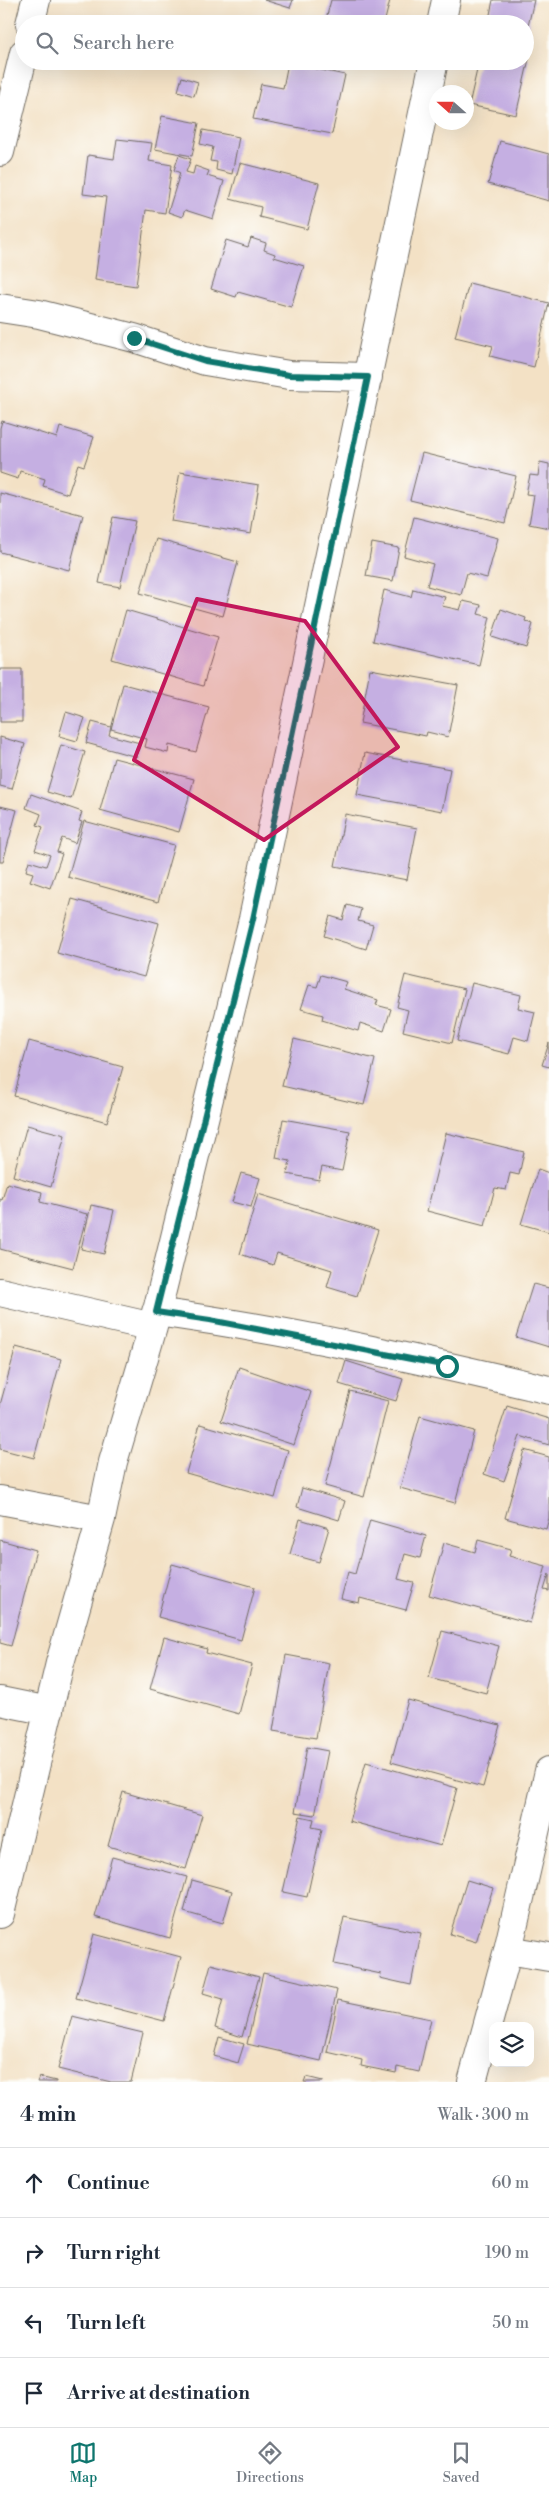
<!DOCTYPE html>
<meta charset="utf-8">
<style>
body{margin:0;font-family:"Libre Bodoni",serif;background:#f2f2f3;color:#1f2937}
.controls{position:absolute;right:15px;bottom:15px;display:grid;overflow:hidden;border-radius:10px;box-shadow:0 5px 20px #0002}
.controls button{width:45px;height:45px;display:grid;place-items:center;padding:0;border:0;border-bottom:1px solid #e0e1e3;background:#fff;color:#1f2937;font:25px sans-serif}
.compass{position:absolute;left:429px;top:85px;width:45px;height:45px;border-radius:50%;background:#fff;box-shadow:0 5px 20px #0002;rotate:291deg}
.stop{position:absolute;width:15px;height:15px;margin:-11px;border:4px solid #0f766e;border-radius:50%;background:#fff}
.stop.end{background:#0f766e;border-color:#fff;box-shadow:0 1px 5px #0008}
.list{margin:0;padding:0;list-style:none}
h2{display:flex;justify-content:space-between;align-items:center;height:65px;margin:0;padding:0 20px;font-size:21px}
h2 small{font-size:16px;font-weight:400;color:#747a83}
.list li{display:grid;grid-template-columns:32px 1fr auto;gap:15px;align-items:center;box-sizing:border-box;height:70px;padding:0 20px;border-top:1px solid #e0e1e3}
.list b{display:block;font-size:19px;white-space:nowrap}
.list em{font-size:16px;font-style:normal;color:#747a83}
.icon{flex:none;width:28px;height:28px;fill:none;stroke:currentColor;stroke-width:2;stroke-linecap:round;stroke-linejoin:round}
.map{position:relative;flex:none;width:549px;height:2082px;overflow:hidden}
.search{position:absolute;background:#fff;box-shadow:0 5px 20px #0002;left:15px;right:15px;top:15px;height:55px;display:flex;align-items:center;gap:12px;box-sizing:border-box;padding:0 18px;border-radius:28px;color:#747a83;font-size:19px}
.sheet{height:345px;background:#fff}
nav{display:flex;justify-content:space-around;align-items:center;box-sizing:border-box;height:70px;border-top:1px solid #e0e1e3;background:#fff;font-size:14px;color:#747a83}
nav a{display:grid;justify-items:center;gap:2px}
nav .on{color:#0f766e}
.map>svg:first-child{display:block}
.building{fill:#c5afe2}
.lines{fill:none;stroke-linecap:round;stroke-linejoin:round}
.minor-casing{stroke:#716b61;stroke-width:30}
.minor{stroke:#fff;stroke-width:28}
.route{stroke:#0f766e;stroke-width:6}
.marked{fill:#c2185b;fill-opacity:0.2;stroke:#c2185b;stroke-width:4;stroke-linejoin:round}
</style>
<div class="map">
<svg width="549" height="2082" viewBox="0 0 549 2082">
<rect width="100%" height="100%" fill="#fdfcf7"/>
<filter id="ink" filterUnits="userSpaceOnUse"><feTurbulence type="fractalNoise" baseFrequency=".02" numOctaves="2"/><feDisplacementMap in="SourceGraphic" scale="10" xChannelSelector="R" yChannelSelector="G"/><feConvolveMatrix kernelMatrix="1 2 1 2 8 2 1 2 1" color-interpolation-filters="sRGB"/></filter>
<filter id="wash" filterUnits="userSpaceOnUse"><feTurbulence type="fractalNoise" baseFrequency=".0096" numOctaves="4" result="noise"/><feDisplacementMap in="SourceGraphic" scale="20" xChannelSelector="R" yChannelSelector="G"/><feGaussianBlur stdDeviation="1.12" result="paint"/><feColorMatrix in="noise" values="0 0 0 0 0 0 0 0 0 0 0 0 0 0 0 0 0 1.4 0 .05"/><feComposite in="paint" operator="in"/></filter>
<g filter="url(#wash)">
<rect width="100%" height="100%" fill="#f3e1c5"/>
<g id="blocks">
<path class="building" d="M264,0H293L290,8Z
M331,0H390L384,24H328L325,23Z
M493,0H534L526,35L525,24H488Z
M525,58L529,59L516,115L469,105L479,61H525Z
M288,63L345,75L332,134L253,119L261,84L283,88Z
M182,77L198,82L194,96L178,91Z
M162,116L199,123L192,156L155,149Z
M203,130L239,137L232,174L216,170L217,162L210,161L213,147L200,144Z
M117,139L152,143L149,161L172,165L165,213L146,210L136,286L95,280L106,197L83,194L88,155L114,159Z
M500,141L549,154V201L488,184Z
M179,155L191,159L186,172L193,174L195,166L209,171L207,176L224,181L213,219L185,210L182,217L168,212L180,173L174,170Z
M240,163L319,183L307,229L259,217L261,207L230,199Z
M251,238L266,243L264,250L275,254L274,257L304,266L291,307L238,292L236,297L211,289L226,240L248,247Z
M469,283L549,303L534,367L490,356L493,346L455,337Z
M2,421L57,438L60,427L94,437L84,466L78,464L68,494L43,486L45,479L20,471L18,479L0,473V428Z
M422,453L516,476L505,523L410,500Z
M540,462L549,464V528L529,524L534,495L526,494L530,475L538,476Z
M180,472L259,485L251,534L171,521Z
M0,493L83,515L69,570L0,552Z
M113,517L135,521L120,587L99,583Z
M414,517L498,538L487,578L467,573L461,595L427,586L433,564L404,556Z
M156,539L238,562L223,616L140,593Z
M372,543L399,548L393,581L366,576Z
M413,589L445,597L442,606L460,610L463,601L481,605L478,614L490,617L479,665L373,641L384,590L411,597Z
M501,609L526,618L525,621L533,624L526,648L492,637Z
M126,610L218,637L203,686L112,659Z
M0,669H22V722H0Z
M370,669L458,685L448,737L427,732L426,736L360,723Z
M123,684L209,707L196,752L169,745L168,753L145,747L147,739L111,729Z
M66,712L85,718L77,741L59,736Z
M92,722L111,727L109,735L140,743L137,757L86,743Z
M0,737L25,744L12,789L0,786Z
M61,745L85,752L71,799L47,792Z
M365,753L450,769L442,811L357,795Z
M114,758L194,779L179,832L100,810Z
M31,794L82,812L79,821L82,822L75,843L62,838L57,852L62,854L50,888L30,881L33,873L26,871L29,861L46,866L50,855L35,850L43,827L37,825L41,814L26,808Z
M0,806L17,810L3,862H0Z
M345,814L417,828L407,880L335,866Z
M84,821L174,845L158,902L68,877Z
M72,899L159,923L144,977L57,953Z
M347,905L361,909L358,921L373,925L366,949L324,936L330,916L343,920Z
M321,975L347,982L344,989L378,1000L376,1005L391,1009L384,1031L360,1023L358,1031L322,1020L323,1015L301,1009L309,985L317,987Z
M405,975L465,989L452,1043L403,1031L408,1010L397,1007Z
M472,983L521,995L518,1008L535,1012L528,1041L514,1037L509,1054L457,1041Z
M294,1039L375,1059L364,1105L282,1086Z
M29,1041L123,1067L107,1122L14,1096Z
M549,1043V1067L542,1065Z
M283,1119L350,1131L342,1171L322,1167L319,1180L287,1174L290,1161L276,1158Z
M27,1125L65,1135L51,1187L13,1176Z
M446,1133L524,1152L519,1175L510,1173L506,1190L495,1188L485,1226L427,1211Z
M538,1169L549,1173V1232L521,1224Z
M241,1173L260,1178L251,1207L232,1202Z
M7,1183L42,1192L40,1202L87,1214L73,1268L0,1249V1199L2,1200Z
M258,1194L378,1230L357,1296L327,1287L332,1270L277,1253L273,1265L240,1254Z
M91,1205L114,1210L104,1254L81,1249Z
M533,1284L549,1288V1347L516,1337Z
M16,1347L61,1359L34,1458L0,1449V1405Z
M346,1361L403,1379L396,1401L339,1384Z
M239,1367L311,1392L294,1445L221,1421Z
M350,1391L388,1401L364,1497L325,1486Z
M507,1406L549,1419V1445L520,1436L504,1481L484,1474Z
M420,1416L474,1431L455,1503L400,1488Z
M200,1424L288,1450L275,1498L186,1473Z
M524,1450L549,1457V1518L546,1529L505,1518Z
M302,1488L345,1501L339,1520L297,1507Z
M300,1519L329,1528L319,1562L290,1554Z
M370,1520L426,1536L420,1558L405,1554L398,1579L414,1583L406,1610L360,1598L359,1603L341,1599L348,1572L355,1574Z
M0,1540L36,1550L11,1646L0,1643Z
M478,1540L511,1549L509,1556L546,1566L530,1623L429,1595L444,1543L475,1552Z
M172,1564L255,1587L241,1640L158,1617Z
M549,1574V1591L544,1590Z
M442,1631L499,1646L486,1693L429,1678Z
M164,1637L207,1649L206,1653L252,1665L239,1714L150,1689Z
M286,1655L329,1663L316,1738L273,1731Z
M408,1700L500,1725L483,1787L391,1762Z
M307,1747L328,1751L315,1815L295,1812Z
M366,1762L457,1788L441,1846L349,1821Z
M123,1792L202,1815L186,1869L108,1846Z
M300,1816L314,1819L312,1827L322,1829L307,1897L283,1892Z
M112,1857L187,1877L170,1938L95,1917Z
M192,1880L232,1891L223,1923L184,1912Z
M467,1880L493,1888L476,1942L450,1934Z
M344,1917L421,1933L411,1985L380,1978L381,1974L334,1964Z
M94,1934L181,1957L164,2021L76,1998Z
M211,1964L259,1977L242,2037L215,2028L223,1999L203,1993Z
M263,1973L337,1990L321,2061L247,2044Z
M338,2000L431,2019L419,2072L397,2067L396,2073L361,2066L362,2060L327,2052Z
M72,2016L143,2033L131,2082H111L58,2069Z
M219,2037L244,2044L238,2063L214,2056Z
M39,2077L56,2081V2082H37Z
M306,2077L323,2081V2082H304Z"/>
</g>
</g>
<g filter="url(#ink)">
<use href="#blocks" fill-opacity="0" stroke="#716b61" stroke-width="1"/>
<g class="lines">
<g class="minor-casing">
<path id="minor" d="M30,24L36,0
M441,24L446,0
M0,152L24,53
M0,308L39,314L134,338L205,361L289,375L368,377
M0,1292L153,1327
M156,1312C288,1330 419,1359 549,1390
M0,1500L101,1519
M0,1701L49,1711
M0,1914L60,1663L101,1519L113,1462L153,1327L253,919L434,61
M508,1950L549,1957
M472,2082L508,1950L549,1771"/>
</g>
<use href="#minor" class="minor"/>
</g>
</g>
<g class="lines" filter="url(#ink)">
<path class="route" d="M134,338L205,361L289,375L368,377L253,919L156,1312L210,1320L447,1366"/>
</g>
<path class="marked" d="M197,599L305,621L398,747L264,840L134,760Z"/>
</svg>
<div class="controls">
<button><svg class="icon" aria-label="layers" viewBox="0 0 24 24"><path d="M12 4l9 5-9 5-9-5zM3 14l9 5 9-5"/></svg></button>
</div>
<svg class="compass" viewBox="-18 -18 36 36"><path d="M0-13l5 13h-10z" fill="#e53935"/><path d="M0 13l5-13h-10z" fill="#747a83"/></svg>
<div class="stop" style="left:447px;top:1366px"></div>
<div class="stop end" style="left:134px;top:338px"></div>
<div class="search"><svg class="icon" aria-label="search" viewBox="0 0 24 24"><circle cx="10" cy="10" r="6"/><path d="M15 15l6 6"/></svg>Search here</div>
</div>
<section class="sheet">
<h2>4 min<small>Walk · 300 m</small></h2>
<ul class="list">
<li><svg class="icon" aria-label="ahead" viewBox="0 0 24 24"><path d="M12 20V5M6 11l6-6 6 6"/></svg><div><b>Continue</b></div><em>60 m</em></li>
<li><svg class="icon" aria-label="right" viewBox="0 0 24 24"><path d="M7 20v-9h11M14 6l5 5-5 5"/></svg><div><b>Turn right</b></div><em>190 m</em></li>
<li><svg class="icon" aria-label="left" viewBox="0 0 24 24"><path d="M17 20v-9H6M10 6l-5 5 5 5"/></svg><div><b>Turn left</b></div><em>50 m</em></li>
<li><svg class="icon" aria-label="arrive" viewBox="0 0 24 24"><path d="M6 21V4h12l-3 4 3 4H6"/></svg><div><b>Arrive at destination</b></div></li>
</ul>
</section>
<nav>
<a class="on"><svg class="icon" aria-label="map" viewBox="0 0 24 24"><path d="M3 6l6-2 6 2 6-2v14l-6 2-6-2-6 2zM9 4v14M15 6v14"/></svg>Map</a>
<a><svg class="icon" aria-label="directions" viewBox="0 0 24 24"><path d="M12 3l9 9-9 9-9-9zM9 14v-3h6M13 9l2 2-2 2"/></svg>Directions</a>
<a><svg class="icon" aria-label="saved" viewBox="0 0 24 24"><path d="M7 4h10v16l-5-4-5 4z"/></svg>Saved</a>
</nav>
